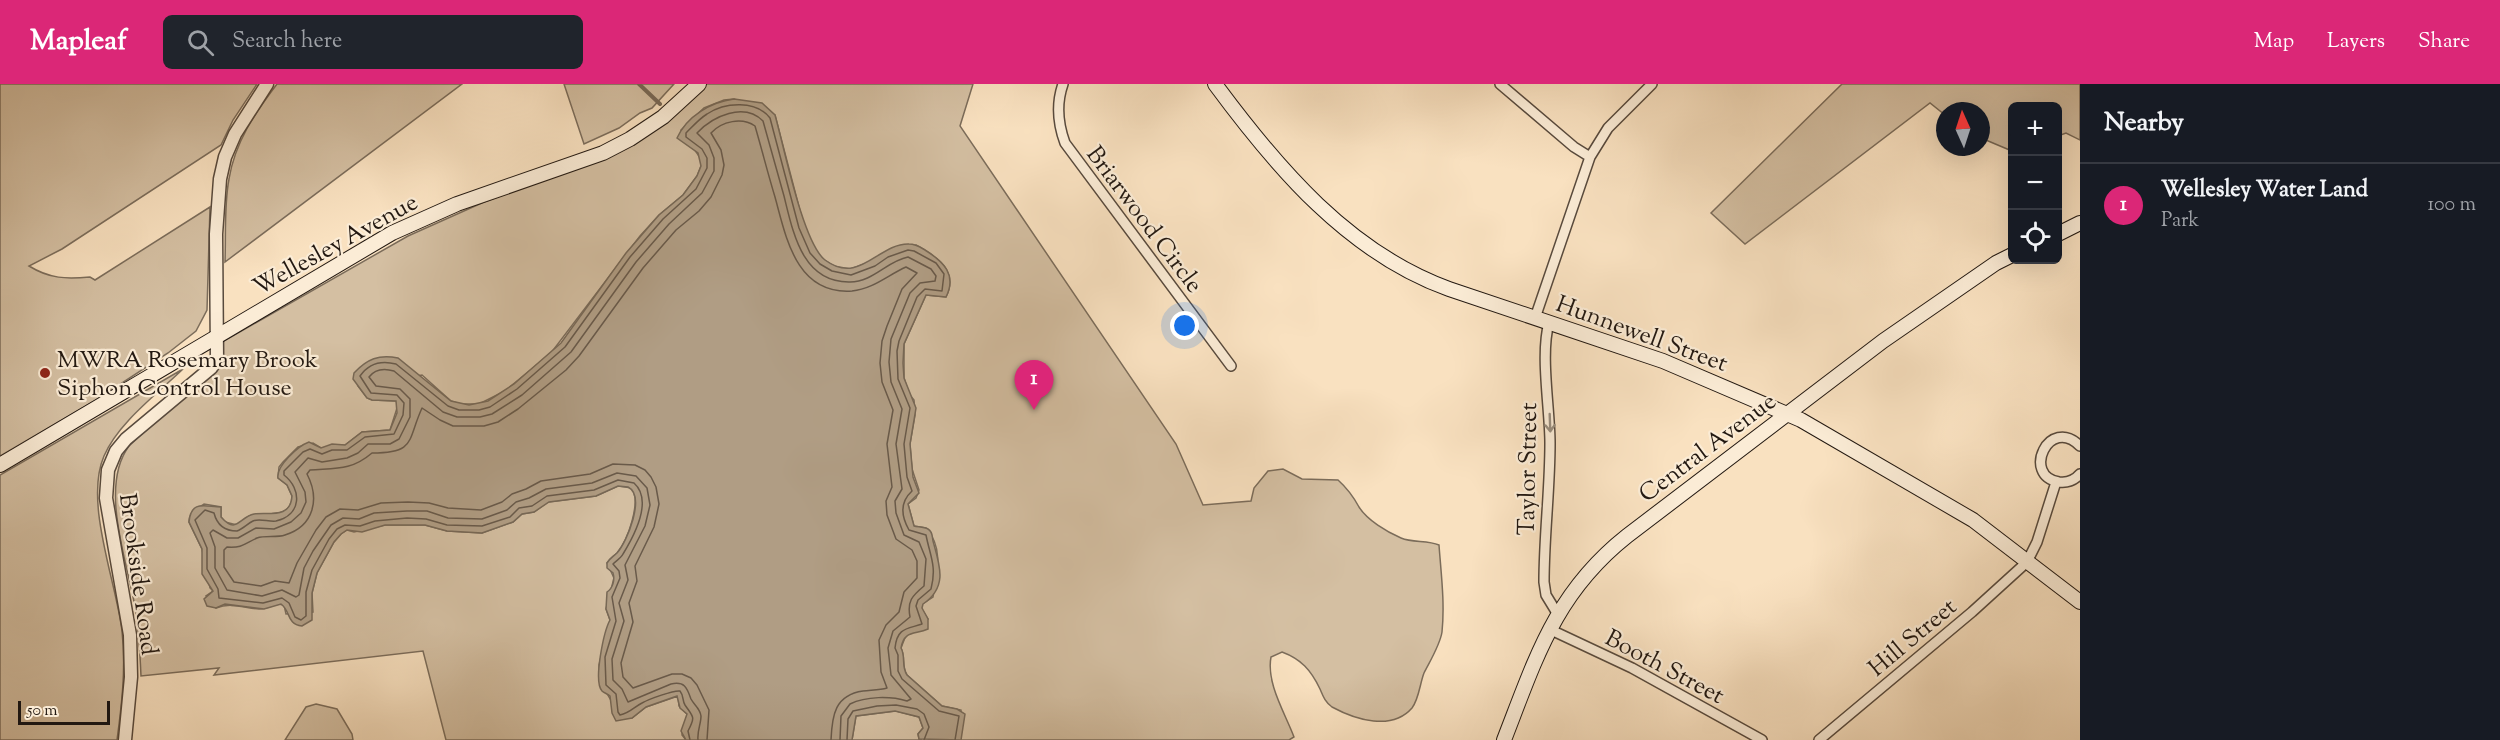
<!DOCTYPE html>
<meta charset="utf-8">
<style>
body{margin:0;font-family:"Sorts Mill Goudy",serif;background:#20242c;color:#f1f3f6}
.controls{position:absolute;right:18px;top:18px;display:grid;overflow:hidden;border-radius:9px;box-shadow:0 6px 24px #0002}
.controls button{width:54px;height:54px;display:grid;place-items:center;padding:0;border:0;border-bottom:2px solid #363941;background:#171b24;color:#f1f3f6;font:30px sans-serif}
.compass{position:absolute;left:1936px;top:18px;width:54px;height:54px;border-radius:50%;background:#171b24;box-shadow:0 6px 24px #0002;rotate:357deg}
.scale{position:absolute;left:18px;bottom:15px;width:92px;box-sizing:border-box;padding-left:6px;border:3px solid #221811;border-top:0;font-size:16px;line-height:21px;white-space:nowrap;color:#221811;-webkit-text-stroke:4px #fbecd6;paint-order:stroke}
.you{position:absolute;left:1185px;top:242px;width:21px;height:21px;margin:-15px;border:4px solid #fff;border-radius:50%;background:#1a73e8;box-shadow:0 0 0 9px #1a73e833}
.badge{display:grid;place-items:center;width:39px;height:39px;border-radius:50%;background:#db2777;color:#fff;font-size:20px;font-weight:700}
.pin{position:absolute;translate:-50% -50px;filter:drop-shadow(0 2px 3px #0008)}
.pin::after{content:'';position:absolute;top:32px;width:21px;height:18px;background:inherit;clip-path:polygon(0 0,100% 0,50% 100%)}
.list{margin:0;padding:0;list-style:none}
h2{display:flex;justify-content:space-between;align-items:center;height:78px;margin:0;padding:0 24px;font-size:26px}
h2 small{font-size:20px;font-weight:400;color:#9ea1a6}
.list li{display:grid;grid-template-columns:39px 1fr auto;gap:18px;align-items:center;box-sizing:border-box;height:84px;padding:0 24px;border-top:2px solid #363941}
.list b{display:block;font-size:22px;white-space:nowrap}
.list p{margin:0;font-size:20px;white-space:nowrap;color:#9ea1a6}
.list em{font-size:20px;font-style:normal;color:#9ea1a6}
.icon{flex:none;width:33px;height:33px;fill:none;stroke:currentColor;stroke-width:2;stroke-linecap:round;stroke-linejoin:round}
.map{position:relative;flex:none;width:2080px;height:656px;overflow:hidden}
header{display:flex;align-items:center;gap:36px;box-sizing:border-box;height:84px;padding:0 30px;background:#db2777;color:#fff}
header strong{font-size:28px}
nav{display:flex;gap:33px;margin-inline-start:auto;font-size:21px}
.search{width:420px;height:54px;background:#20242c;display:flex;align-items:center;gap:15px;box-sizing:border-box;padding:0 21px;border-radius:9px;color:#9ea1a6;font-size:22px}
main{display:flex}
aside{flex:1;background:#171b24}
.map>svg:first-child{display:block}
.green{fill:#d4bfa2;stroke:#7b6c5a;stroke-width:1.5}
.water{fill:#b09d84;stroke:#776856;stroke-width:1.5}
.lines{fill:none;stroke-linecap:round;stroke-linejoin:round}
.shore{stroke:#695a4a;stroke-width:1.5}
.stream{stroke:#776856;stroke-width:4}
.minor-casing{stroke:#584a3d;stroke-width:12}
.tertiary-casing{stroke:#584a3d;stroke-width:15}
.secondary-casing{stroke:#221811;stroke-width:16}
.minor{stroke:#fbecd6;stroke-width:9}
.tertiary{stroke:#fbecd6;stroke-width:12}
.secondary{stroke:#fbecd6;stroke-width:14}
.oneway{stroke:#998d7d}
.poi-dot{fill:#8f2418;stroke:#fbecd6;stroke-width:2}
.labels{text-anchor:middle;stroke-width:4.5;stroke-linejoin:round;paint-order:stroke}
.street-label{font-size:24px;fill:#221811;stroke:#fbecd6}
.poi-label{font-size:24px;fill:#221811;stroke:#fbecd6;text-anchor:start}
</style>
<header>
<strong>Mapleaf</strong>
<div class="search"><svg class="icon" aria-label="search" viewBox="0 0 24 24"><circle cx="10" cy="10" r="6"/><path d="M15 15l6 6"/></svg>Search here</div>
<nav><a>Map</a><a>Layers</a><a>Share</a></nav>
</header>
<main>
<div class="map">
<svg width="2080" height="656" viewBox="0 0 2080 656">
<rect width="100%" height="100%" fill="#f9e1c0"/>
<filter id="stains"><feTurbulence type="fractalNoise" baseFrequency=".00333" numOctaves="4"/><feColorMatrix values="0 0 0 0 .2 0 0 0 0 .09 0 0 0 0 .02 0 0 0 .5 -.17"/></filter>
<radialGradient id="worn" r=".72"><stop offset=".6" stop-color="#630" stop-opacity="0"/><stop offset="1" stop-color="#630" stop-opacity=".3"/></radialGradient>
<path class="green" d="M0,0H257L233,36L221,61L62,165L29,182C50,195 66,195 90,193L95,196L210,123L207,226L196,247L168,269L96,316L0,372Z
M277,0H462L225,178C226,151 224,121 229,95C235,58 255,29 277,0Z
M564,0H674L652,24L640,29L619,44L584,60Z
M701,0H973L960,42L1176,360L1203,421L1251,417L1254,404L1268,387L1283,385L1302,395L1338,396C1347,404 1353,412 1359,423C1367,436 1387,448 1401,454C1413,459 1427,456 1439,461C1441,489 1445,519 1442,548C1440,561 1430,577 1424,589C1420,599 1419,615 1412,624C1392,647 1356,636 1332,623C1325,618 1323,612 1320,605C1311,586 1301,575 1282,568L1271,573C1266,599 1285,629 1294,653L1289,656H961V626L942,622L907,591C901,582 906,573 901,564L906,551L928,535L921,524L922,520L933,513C937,489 944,464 926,444L914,442L908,420L916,414L919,406L912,385L910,360L915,331L914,316L909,310L904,294V260L926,211L946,213C959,186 937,173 916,161L885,168L873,177L850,185L834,182L824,176L815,167L804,142L775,31L734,15L724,16L704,24L681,46L701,75V82L697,92L683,111L659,131L640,152L551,269L505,307L479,320H460L451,317L422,291L358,302L367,314L372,316L396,317L398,321L390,346L362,348L345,361L321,364L313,359L298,363L283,378L279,383L278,394L287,401L292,412C291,438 263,426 249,432C245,434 241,439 237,441L225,438L221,433V423L204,420C197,425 189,428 189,438L202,465L210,504L213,507L206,512L216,524C231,518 244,524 259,525C267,525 272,522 278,520L284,521L286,530L313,528L312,509L317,489L334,458L341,450L347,446L354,448L385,441H425L447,447L482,449L513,438L522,430L534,428L548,418L596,412L618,402L632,404C641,419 628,456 617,469C613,473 610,474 607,479L614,494L606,525L610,536L599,581V596L612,618L632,634L646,623L678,612L679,622L687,630C688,638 682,643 682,651L686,656H446L423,567L214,591L219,584L141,592C140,569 139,546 135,523C127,477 99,402 129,362L219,278L222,272V258L408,152L484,118L581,82Z
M1842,0H2080V56L2066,49L2058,52V22H2012V67L1981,54V27H1945V31L1930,19L1745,160L1711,129Z
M183,285C157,310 118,339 104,372C84,418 116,497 122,547C126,584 122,619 117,656H0V391Z
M316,620L337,625L352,650L353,656H285L306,623Z
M896,627L919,633L923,644L918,650L919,655L922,656H852L856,632Z"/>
<path class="water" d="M734,15L762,19L775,31C784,63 803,159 825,176C860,202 878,159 909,160C916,160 920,163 925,166C944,178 957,191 946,213L926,211L904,260L903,279L904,294L916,324L910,360L913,393L919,409L908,420L914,442C918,443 924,443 928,445C933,448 932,452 933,457C940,482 948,503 923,520L922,524L928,535V545C915,551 904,546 901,564C906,573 901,582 907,591L942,622L957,625L965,630L961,656L919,655L918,650L923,644L919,633L895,627L856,632L852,656H686L681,647L687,630L680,624L677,612L646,623L632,634L616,637L612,629L610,612C608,610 604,609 602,607C593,597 604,547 610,536L606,525L607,508C613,504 615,496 613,489L607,484V479C610,474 613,473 617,469C627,458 646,412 628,403L618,402L596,412L549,418L534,428L522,430L513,438L482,449L447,447L425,441H385L362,448L347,446L341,450L334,458L317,489L312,509V536L302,542C286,540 291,527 281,520L264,525L225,520L216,524L207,522L204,515L213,507L202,490V465L189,438C191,415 206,423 221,423V433C237,451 239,433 254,430C268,428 291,435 292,412L287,401L278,394C276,382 298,362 309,358L321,364L332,360L345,361L362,348L390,346L397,329L396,317L372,316L367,314L353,295L354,289C367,275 379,270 398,274L451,317L469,321L488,317L514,300L561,259L626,169L659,131L683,111L697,92L701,82L698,69L677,54C687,32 711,18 734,15Z"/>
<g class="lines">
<path class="shore" d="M690,656L688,647C696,632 693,633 685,621C682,616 684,612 680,607C674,606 649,615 642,619C634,623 630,629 620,631L618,628L616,610L606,601L605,573L616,537L612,513L620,494L619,487L613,480C617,476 621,474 623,470C634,452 653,416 634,399L618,396L594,406L547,412L532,422L519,424L510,433L482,442L447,441L426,435L407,434L375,437L360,442L345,441L337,445L329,455L312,486L306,508V532L301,536L295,533L289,519L282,514L263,519L219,514L218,505L207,485V464L195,436L205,426L214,429C217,441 225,447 237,447C243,445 247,440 253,437C259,434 269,438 276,437C302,431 302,405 284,391V387L303,368L310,365L322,370L332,366H347L365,353L394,350L403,331L404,319L397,311L371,309L360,292C369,279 381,276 396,280L448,322L459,326H479L490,323L517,305L565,263L630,173L663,135L696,105L707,84V74L702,65L686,53V49C692,43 699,35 707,30C725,18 756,16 770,34L799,144L810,169L820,180L832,187L851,191L875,182L888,173L908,166L914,167L936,179L944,190L942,207L925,205L917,213L899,257L897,267L898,295L910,324L904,360L907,393L912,407C900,418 901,432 909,446L926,451C930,472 937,482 931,505L918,516L916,522L922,540C908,545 897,543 895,564L898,571V587L902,595L939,627L959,632L955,656
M698,656C697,647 701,640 701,632C700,624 694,621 691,615C687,604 685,597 671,600L628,618L622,605L613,596L612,575L624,537L619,519L628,496L625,481L645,442L650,421L647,404L636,392L617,389L592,399L546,405L529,414L516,418L507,426L482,435L448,434L427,427H407L374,429L359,435L343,434L331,441L313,467L304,484L299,511L296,513L282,506L262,512L227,506L215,484V463L210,449L213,446L227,454H238L256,444L274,445L291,438L301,429L306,418L305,408L295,388L308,374L322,378L347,374L358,369L368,360H390L399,355L410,333V315L400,305L376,302L369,293C375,285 384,284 394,287L443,328L457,333H480L492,330L522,311L571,268L636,178L669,140L702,109L714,87V74L709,61L697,49C713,32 744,18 763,37C770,62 777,87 784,112C793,148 802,199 850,198C873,198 887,177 908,173L931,185L936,192L935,197L920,199L910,209L891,255L889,278L891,298L902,325L896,360L902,405L895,417L896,429L904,451L919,458L926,475L924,502C912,512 907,517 910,533L893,547L888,564L891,591L911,615L907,617C891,612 866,612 850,620L841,632L840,656
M707,656L709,626L697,601L691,594L682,590H672L633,604L623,593L621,579L633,538L629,519L637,497L635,482L654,443L659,420L656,403L651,393L645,386L635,381L613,380L590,390L541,397L526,405L512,410L502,418L481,426L448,424L429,419L408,418L381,419L358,426L340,425L326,433L316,446L297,479L289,499L275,497L261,502L234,498L224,483V466L227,463C243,464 244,460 257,454C265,451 277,454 285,451C314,442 320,415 307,390L310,386C335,384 351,387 372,369C416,369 407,357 422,324L440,336L453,342H484L498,338L518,325L566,286L579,272L643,184L676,146L699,127L711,113L722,91L724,81L721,66L711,49C722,37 742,33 755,42C762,66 768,90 775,113C786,153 796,211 852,207C873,205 888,191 906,183L917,189L902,205L887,242L882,257L880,279L882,298L893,326L887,360L892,403L886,417L887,431L896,455L912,466L917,477V494L904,508L899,528L886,541L879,556L881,588L887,604C880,606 871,606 863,607C835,611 832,631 831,656
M847,656L848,635L853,627L877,622L896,621L917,625L924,630L929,643L924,656"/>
<path class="stream" d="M639,0L660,20"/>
<g class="minor-casing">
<path id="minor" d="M1063,0C1056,20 1058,40 1065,59L1231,282
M1500,0L1574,63L1590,73
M1535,234L1590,73L1608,44L1652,0
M1549,239C1540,270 1550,325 1550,359C1550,406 1544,452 1544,498L1546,511L1557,529
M2080,362C2049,331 2021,392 2059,398C2067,399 2074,397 2080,390
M1549,545L1632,584L1762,656
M1819,656L1972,528L2027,478L2037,458L2056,398"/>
</g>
<g class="tertiary-casing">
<path id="tertiary" d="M125,656L131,593L130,551L106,414L108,386L116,367L126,355L211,284L217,275L216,150L220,95L225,73L235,50L267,0"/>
</g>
<g class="secondary-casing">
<path id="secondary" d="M1215,0C1277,84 1349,169 1449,205L1663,277L1801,336L1973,436L2080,518
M2058,150L2080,139
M0,381L392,149L457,120L603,69L630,55L663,33L699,0
M1504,656C1536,574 1555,509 1627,452L1883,257L1996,179L2012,171"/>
</g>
<use href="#minor" class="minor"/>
<use href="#tertiary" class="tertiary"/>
<use href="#secondary" class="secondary"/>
</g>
<defs><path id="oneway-shaft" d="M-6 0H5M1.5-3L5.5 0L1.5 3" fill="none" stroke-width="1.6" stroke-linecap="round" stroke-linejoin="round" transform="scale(1.5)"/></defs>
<use class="oneway" href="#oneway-shaft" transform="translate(1550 339) rotate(88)"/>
<circle class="poi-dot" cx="45" cy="289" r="6"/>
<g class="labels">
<g class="street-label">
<text transform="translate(1145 135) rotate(53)" y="8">Briarwood Circle</text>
<text transform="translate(335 160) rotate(-29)" y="8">Wellesley Avenue</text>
<text transform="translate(1642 249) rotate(20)" y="8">Hunnewell Street</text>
<text transform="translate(1707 363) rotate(-37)" y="8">Central Avenue</text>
<text transform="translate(1527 385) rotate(-89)" y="8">Taylor Street</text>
<text transform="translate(139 490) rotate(82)" y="8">Brookside Road</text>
<text transform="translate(1912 553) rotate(-40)" y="8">Hill Street</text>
<text transform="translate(1665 582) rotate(28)" y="8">Booth Street</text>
</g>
<g class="poi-label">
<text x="57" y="283">MWRA Rosemary Brook<tspan x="57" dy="28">Siphon Control House</tspan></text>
</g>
</g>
<rect width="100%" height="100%" filter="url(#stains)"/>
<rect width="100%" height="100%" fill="url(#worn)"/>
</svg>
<div class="controls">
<button>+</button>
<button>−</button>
<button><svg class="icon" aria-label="locate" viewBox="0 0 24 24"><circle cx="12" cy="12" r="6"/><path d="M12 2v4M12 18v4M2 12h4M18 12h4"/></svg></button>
</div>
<svg class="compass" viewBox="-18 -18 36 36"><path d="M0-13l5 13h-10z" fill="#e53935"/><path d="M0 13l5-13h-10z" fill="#9ea1a6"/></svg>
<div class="scale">50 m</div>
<div class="you"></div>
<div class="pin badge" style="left:1034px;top:326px">1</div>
</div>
<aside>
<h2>Nearby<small></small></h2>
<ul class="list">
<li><span class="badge">1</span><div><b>Wellesley Water Land</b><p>Park</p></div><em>100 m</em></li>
</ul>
</aside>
</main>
